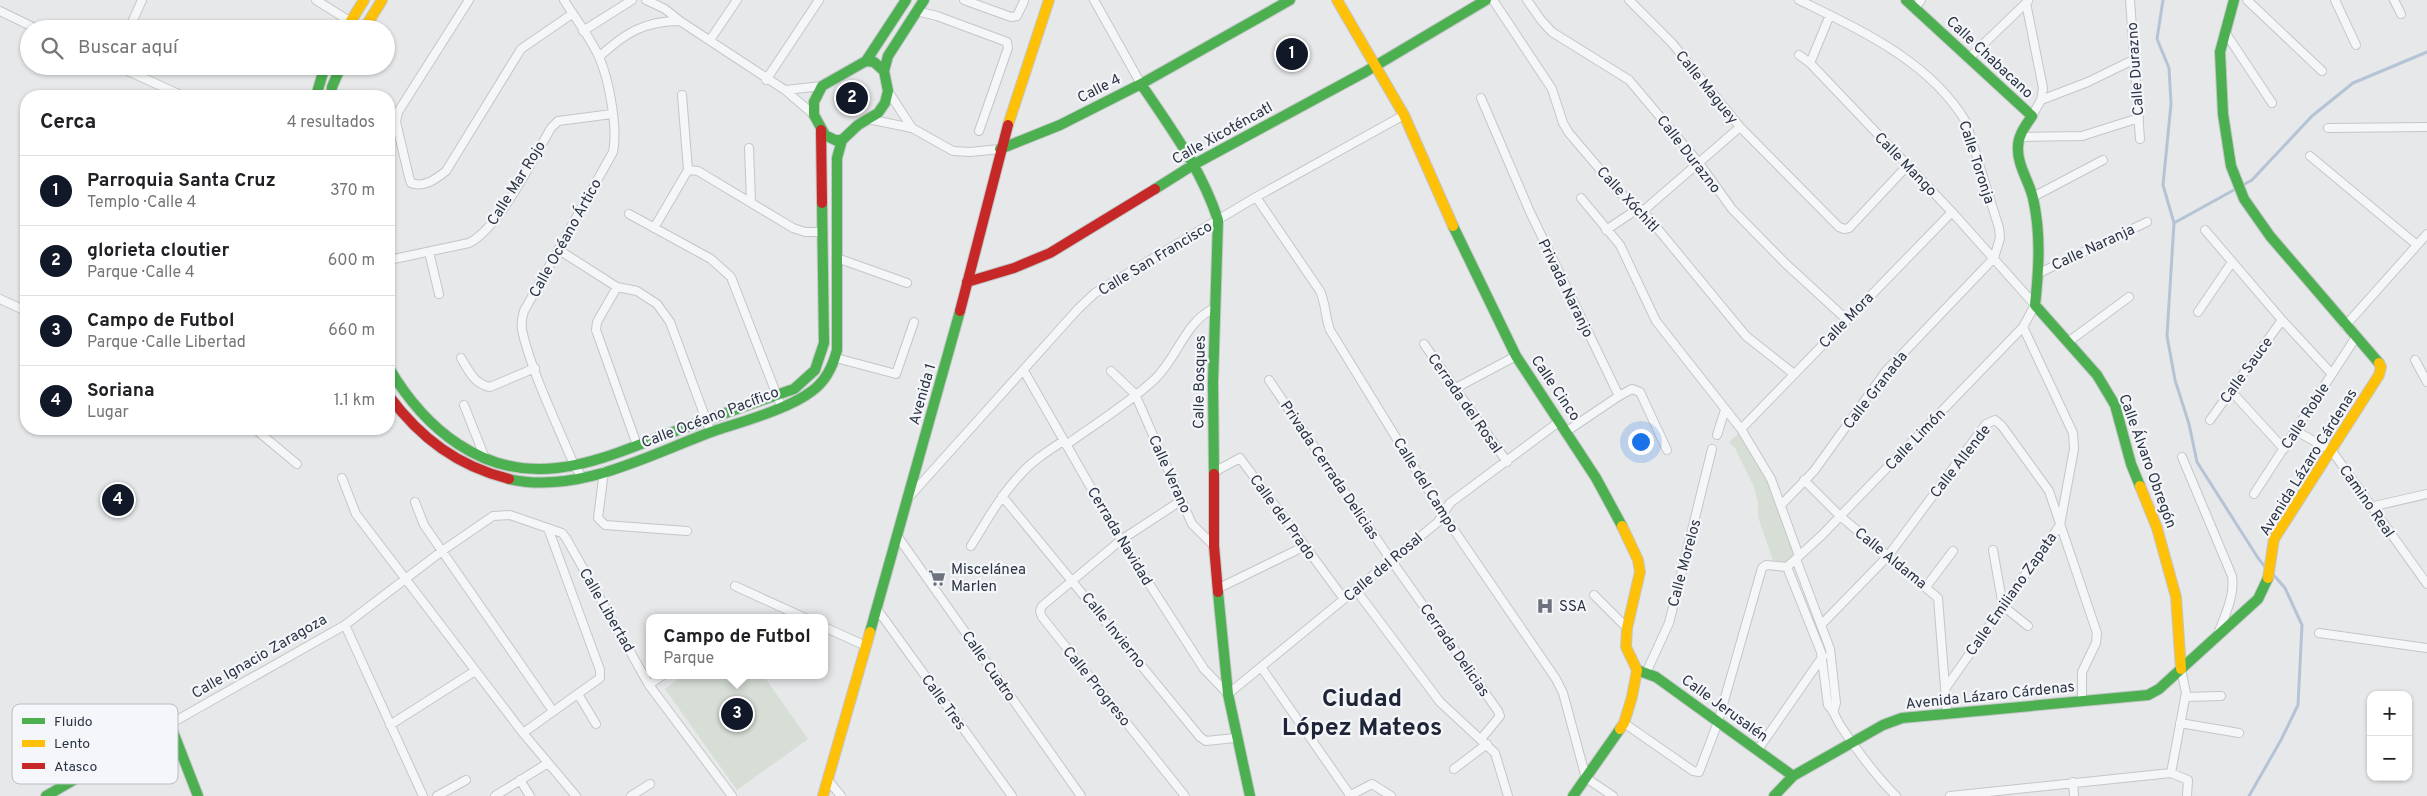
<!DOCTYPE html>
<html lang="es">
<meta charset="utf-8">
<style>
body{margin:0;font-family:Overpass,sans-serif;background:#f6f6f6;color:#202124}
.controls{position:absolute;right:15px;bottom:15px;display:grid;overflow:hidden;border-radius:10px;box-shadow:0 1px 4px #0004}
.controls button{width:45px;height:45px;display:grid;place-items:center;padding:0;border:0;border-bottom:1px solid #e0e0e0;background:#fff;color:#202124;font:25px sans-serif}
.you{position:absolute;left:1640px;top:441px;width:18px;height:18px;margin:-12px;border:4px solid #fff;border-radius:50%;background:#1a73e8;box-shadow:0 0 0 8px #1a73e833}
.badge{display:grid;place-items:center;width:32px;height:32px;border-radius:50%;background:#111827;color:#fff;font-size:16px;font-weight:700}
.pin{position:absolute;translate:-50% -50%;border:2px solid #fff;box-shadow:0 1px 5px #0006}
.popup{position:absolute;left:646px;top:614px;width:182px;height:65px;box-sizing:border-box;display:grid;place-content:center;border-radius:10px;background:#fff;filter:drop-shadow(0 1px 4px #0005);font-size:16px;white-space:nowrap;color:#757577}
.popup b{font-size:19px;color:#202124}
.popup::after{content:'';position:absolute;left:50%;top:100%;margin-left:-10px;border:10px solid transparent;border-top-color:#fff}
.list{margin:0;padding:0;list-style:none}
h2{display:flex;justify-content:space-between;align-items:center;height:65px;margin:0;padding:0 20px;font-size:21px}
h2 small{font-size:16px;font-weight:400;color:#757577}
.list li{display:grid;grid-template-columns:32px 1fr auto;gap:15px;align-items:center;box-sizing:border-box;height:70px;padding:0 20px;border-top:1px solid #e0e0e0}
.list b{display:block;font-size:19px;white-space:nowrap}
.list p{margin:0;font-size:16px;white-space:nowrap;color:#757577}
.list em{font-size:16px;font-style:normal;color:#757577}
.icon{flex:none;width:28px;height:28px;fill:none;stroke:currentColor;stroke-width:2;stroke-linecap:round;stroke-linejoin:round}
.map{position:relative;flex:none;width:2427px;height:796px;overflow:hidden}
.search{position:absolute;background:#fff;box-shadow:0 1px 4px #0004;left:20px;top:20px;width:375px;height:55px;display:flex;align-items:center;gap:12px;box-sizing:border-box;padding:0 18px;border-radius:28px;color:#757577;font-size:19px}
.panel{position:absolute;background:#fff;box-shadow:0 1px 4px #0004;left:20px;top:90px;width:375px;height:345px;border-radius:20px}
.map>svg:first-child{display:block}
.green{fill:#d6ded6}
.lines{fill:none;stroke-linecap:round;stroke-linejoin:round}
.stream{stroke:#b4c4d5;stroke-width:3}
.street-casing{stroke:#c4c6c8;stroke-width:10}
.fast-casing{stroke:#c4c6c8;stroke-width:12}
.slow-casing{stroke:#c4c6c8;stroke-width:12}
.jam-casing{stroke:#c4c6c8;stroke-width:12}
.street{stroke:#f5f6f7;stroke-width:8}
.fast{stroke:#4caf50;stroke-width:10}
.slow{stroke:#ffc107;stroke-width:10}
.jam{stroke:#c62828;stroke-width:10}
.labels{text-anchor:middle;stroke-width:4.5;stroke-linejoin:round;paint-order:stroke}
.street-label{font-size:15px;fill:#2b3445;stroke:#f4f6f9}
.poi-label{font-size:15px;fill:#2b3445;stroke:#f4f6f9;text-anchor:start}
.town-label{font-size:25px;font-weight:bold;fill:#1d2536;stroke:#f4f6f9}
.key{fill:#f4f6f9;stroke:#b8bcc3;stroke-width:1}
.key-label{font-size:14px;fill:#2b3445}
</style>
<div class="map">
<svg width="2427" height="796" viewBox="0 0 2427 796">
<rect width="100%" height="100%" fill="#e6e8ea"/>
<path class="green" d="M1740,432L1770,480L1798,557L1775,566L1758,517V502L1754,487L1735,448L1729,442Z
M684,675H763L808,739L737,790L665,689Z"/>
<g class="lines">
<path class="stream" d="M2163,0L2157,39L2169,68L2171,104L2163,185L2174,223L2167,336L2175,380L2189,424L2197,462L2258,558L2266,568
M2174,223L2252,180L2312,116L2353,83L2427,52
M2249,796L2281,740L2298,705L2302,625L2285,588L2271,572"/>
<g class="street-casing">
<path id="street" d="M316,0L351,22
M469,0L398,112L396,122L409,177L411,183C424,188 436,179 446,171L521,49L572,14
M564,0C575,18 590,37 599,57C609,79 618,128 613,152L524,311C522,317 521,323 522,330C531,371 557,424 574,465L582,477
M964,0L1011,17L1017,16L1024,1
M1094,0L1141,84
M1493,0L1552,89L1563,123L1569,133L1620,193L1643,211L1746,336L1794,374
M1527,0L1541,20L1552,32L1629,80L1699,163L1732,209L1786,264L1846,319
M1629,0L1672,43L1740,127L1839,227L1844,229L1849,228L1907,166
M2130,0L2140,139
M2247,0L2322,71
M2335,0L2356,45
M2394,0L2401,14
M2026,3L2043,88L2041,100L2032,116
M1915,8L1921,0
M0,11L37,29
M917,11L937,16L1007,42L1008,48L979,131
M680,21L785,90L814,115
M129,29L142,0
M583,31L632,0
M2225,32L2272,103
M710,40L737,0
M599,57C625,33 644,21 680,21L665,9L646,0
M1969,58L2028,1
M1810,63L1830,15
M117,66L183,96
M766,80L819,0
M785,90L822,86
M888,91L912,128
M682,95L688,170
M1481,98L1530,212L1619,396L1632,389L1640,392L1667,450
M2041,100L2088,82L2135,59
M868,119L912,128L953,151L970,152L1000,149
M2328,128L2427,127
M2019,137L2082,136L2139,118
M749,148L751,201
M2310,156L2417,245
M688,170L698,171L793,228L805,232H821
M1256,197L1320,291C1326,304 1325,317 1330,330L1443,514L1556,679L1563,693L1586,778L1613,796
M2033,197L2103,160
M1581,198L1620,245L1656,321L1741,429L1771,479L1799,556
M1643,211L1740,127
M629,214L711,259L731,277L781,406
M654,228L688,170
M1606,230L1630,214
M2205,230L2282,320L2332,374
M559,250L617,287L637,291L657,304L670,322L711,433
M429,252L439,294
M837,258L907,283
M389,260L469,243C500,227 533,159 551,128L558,121L612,114
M2039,273L2147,222
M617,287L597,322L596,330L637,445
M0,299L26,311
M2198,312L2232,262
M2345,326L2427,234
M2068,342L2129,297
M1424,344L1507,462
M461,358C469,371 474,384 490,387L535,368
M836,358L896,374L914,322
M2415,360L2427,382
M1024,371L1121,540L1204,669L1228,694L1438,522L1450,503L1560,421
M1111,371L1135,394L1192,524L1214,546
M1269,380L1391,560L1498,711L1500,716L1481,739
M1454,389L1516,356
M2231,391L2284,449
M464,405L485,458
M2210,420L2282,320
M255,429L297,464
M1741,429L1952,212
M1567,431L1619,396
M2296,431L2332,451L2427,584
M1717,435L1725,410
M1066,445C1095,424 1128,404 1155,379C1178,357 1185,321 1215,308
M2182,457L2232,576C2235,596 2225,615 2218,634
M604,471L598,518L605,525L687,531
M1214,472L1240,458L1344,599
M342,478L356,514L523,733L576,796
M1804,480L1840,516L1938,598L1947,713
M2254,494L2356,337
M1002,496L1200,737L1206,741L1235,738
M909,497L1078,309L1095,293L1256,197L1404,115
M1182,500L1121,540L1042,606L1040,611L1042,617L1185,796
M415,502L424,525L442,551L553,711
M1782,504L1814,471L1886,371L1994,258L2000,238L1999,228L1966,122C1930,61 1860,30 1799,0
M2370,507L2427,494
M898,537L1081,796
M971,546C986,522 1000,496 1020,475C1032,461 1048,451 1063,441
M1993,550L2003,606L2028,626
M1796,559L1830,649L1836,703L1834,710
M1787,567L1822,535L2023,327L2035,305L1952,212L1810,63L1799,55
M1787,567L1821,652L1828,705C1835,712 1836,720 1842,728C1858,752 1876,776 1896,796
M735,586L805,618
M1926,587L1953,551
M1217,589L1305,546
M1356,590L1440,702L1495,753L1508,796
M1594,595L1627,628
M877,609L1012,796
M345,625L423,796
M1821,625L1888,556L1986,424L1995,420L2002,426L2049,491L2097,633L2096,643L2082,672V701
M824,627L866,646
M2319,633L2427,648
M1261,667L1350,795
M1646,673L1669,623L1712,449
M649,685L663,675
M1945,689L2060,525L2074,449L2073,433L2023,327
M578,694L596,724
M2185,697L2221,696
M1624,723L1693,771L1699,772L1718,722L1762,568L1766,565L1787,567
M2180,723L2239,733
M170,724L345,625L442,551L493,516L510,515L562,533L566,538L649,685L732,796
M390,725L475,671
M523,733L600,678V670L548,528
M1757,751L1823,656
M1454,769L1487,744
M2171,773L2186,693L2181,669
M520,780L530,796
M828,780L841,796
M2073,782L2074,796
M437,796L466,780
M495,796L548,763
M631,796L650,784
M1349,796L1372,784L1391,796
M1950,796L2171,773L2188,780L2187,796"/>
</g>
<g class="fast-casing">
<path id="fast" d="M1906,0L2032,116C2026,125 2018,135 2018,147C2017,165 2029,181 2033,198C2041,233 2039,269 2035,305L2097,375L2115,405L2131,464L2140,486
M2234,0L2220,52L2223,114L2231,166L2244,199L2270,236L2379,363
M866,61L906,0
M884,71L874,62L866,61L822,86L814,102V115L825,135L835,140H842L858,125L878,113L885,103L888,91L884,71L888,56L924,0
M1141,84C1170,127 1202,170 1218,220L1213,383L1214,474
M316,96L325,66
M331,96L332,87L341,66
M1000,149L1060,125L1141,84L1290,0
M1155,189L1193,165L1365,72L1486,0
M1453,226L1516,356L1596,478L1622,526
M389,368C425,429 482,477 557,468C593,464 628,449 662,436C706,420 750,404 794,389L815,370L824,343L822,203
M509,479C579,495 650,454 714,431C741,422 789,409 812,391C826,381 833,366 837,350V158L842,140
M1218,592L1228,694L1250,796
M870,632L960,311
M1637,670L1656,677L1793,776
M46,796L170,724L198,796
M1573,796L1620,729
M1774,796L1793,776L1883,725L1902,718L2148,695L2159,689L2258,599L2268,578"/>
</g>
<g class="slow-casing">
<path id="slow" d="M1337,0L1404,115L1453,226
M346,29L364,0
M364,29L382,0
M1008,125L1049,0
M2140,486L2157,528L2176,597L2181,669
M2268,578L2274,539L2379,375L2381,367L2379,363
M1620,729L1624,723L1632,697L1637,670L1626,647L1627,628L1640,572L1638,560L1622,526
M823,796L870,632"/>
</g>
<g class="jam-casing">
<path id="jam" d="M821,130L822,203
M967,282L1014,268L1050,253L1155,189
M960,311L1008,125
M389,396C421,439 458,466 509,479
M1214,474V546L1218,592"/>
</g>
<use href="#street" class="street"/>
<use href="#fast" class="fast"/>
<use href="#slow" class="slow"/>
<use href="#jam" class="jam"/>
</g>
<defs>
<g id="supermarket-bare" transform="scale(1.35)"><path d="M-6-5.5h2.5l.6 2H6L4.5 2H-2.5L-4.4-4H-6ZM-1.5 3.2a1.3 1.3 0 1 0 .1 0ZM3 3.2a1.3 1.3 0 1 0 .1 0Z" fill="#6c737f" stroke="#f4f6f9" stroke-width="2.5" paint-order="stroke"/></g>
<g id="hospital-bare" transform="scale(1.35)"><path d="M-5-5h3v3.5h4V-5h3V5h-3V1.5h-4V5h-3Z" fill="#6c737f" stroke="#f4f6f9" stroke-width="2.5" paint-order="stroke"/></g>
</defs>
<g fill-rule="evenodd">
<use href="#supermarket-bare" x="937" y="578"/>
<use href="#hospital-bare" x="1545" y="606"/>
</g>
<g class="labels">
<g class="street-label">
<text transform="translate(1990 57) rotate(43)" y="5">Calle Chabacano</text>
<text transform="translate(2135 69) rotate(-94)" y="5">Calle Durazno</text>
<text transform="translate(1707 87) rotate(51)" y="5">Calle Maguey</text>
<text transform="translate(1099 88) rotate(-27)" y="5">Calle 4</text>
<text transform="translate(1222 133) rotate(-29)" y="5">Calle Xicoténcatl</text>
<text transform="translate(1689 154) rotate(52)" y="5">Calle Durazno</text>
<text transform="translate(1977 162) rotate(72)" y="5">Calle Toronja</text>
<text transform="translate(1906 164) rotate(46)" y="5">Calle Mango</text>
<text transform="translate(516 183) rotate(-58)" y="5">Calle Mar Rojo</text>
<text transform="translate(1628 199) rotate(47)" y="5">Calle Xóchitl</text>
<text transform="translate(565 238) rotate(-61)" y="5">Calle Océano Ártico</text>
<text transform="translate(2093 247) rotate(-25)" y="5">Calle Naranja</text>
<text transform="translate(1155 258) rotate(-31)" y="5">Calle San Francisco</text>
<text transform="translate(1566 288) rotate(64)" y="5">Privada Naranjo</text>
<text transform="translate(1846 320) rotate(-46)" y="5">Calle Mora</text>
<text transform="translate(2246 370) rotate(-54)" y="5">Calle Sauce</text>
<text transform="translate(1199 382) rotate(-89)" y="5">Calle Bosques</text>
<text transform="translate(1556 388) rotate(56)" y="5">Calle Cinco</text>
<text transform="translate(1875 390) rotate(-52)" y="5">Calle Granada</text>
<text transform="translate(922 394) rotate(-74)" y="5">Avenida 1</text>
<text transform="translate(1465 403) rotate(55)" y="5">Cerrada del Rosal</text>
<text transform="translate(2305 416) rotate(-57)" y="5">Calle Roble</text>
<text transform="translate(710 417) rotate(-21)" y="5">Calle Océano Pacífico</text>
<text transform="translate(1915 439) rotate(-46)" y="5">Calle Limón</text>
<text transform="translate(1960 461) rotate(-52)" y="5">Calle Allende</text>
<text transform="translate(2148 461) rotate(70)" y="5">Calle Álvaro Obregón</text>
<text transform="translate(2308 462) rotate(-58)" y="5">Avenida Lázaro Cárdenas</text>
<text transform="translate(1330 470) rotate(56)" y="5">Privada Cerrada Delicias</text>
<text transform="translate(1170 474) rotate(66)" y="5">Calle Verano</text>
<text transform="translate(1426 485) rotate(58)" y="5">Calle del Campo</text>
<text transform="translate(2367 501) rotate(55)" y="5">Camino Real</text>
<text transform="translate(1283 517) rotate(54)" y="5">Calle del Prado</text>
<text transform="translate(1120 536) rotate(59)" y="5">Cerrada Navidad</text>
<text transform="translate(1891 558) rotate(39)" y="5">Calle Aldama</text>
<text transform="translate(1684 563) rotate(-75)" y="5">Calle Morelos</text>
<text transform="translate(1383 567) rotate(-40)" y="5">Calle del Rosal</text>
<text transform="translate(2011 594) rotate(-55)" y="5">Calle Emiliano Zapata</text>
<text transform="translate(607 610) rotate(60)" y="5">Calle Libertad</text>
<text transform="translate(1114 630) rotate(51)" y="5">Calle Invierno</text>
<text transform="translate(1455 650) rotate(55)" y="5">Cerrada Delicias</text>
<text transform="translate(259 656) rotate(-30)" y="5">Calle Ignacio Zaragoza</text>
<text transform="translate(989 666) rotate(55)" y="5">Calle Cuatro</text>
<text transform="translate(1097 686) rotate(51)" y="5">Calle Progreso</text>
<text transform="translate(1990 695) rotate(-6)" y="5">Avenida Lázaro Cárdenas</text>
<text transform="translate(944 702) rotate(54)" y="5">Calle Tres</text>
<text transform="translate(1725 708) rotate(36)" y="5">Calle Jerusalén</text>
</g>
<g class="poi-label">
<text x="951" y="574">Miscelánea<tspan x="951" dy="17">Marlen</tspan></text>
<text x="1559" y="611">SSA</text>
</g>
<g class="town-label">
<text x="1362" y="706">Ciudad<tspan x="1362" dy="29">López Mateos</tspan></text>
</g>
</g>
<rect x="12" y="704" width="166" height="80" rx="8" class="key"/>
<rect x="22" y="718" width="23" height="6" fill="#4caf50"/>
<rect x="22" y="740" width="23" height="7" fill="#ffc107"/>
<rect x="22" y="763" width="23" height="6" fill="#c62828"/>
<g class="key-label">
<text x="54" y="726">Fluido</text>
<text x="54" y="748">Lento</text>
<text x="54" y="771">Atasco</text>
</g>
</svg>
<div class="controls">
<button>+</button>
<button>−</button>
</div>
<div class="you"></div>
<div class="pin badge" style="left:1292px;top:54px">1</div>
<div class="pin badge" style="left:852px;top:98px">2</div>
<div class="pin badge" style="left:737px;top:714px">3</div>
<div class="popup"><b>Campo de Futbol</b>Parque</div>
<div class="pin badge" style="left:118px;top:500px">4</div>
<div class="search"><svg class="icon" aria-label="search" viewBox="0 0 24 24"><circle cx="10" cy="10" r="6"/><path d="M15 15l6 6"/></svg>Buscar aquí</div>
<section class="panel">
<h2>Cerca<small>4 resultados</small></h2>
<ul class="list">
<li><span class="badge">1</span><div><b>Parroquia Santa Cruz</b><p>Templo · Calle 4</p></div><em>370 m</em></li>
<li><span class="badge">2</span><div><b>glorieta cloutier</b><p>Parque · Calle 4</p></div><em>600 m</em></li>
<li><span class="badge">3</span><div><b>Campo de Futbol</b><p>Parque · Calle Libertad</p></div><em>660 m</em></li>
<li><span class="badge">4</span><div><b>Soriana</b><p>Lugar</p></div><em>1.1 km</em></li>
</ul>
</section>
</div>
